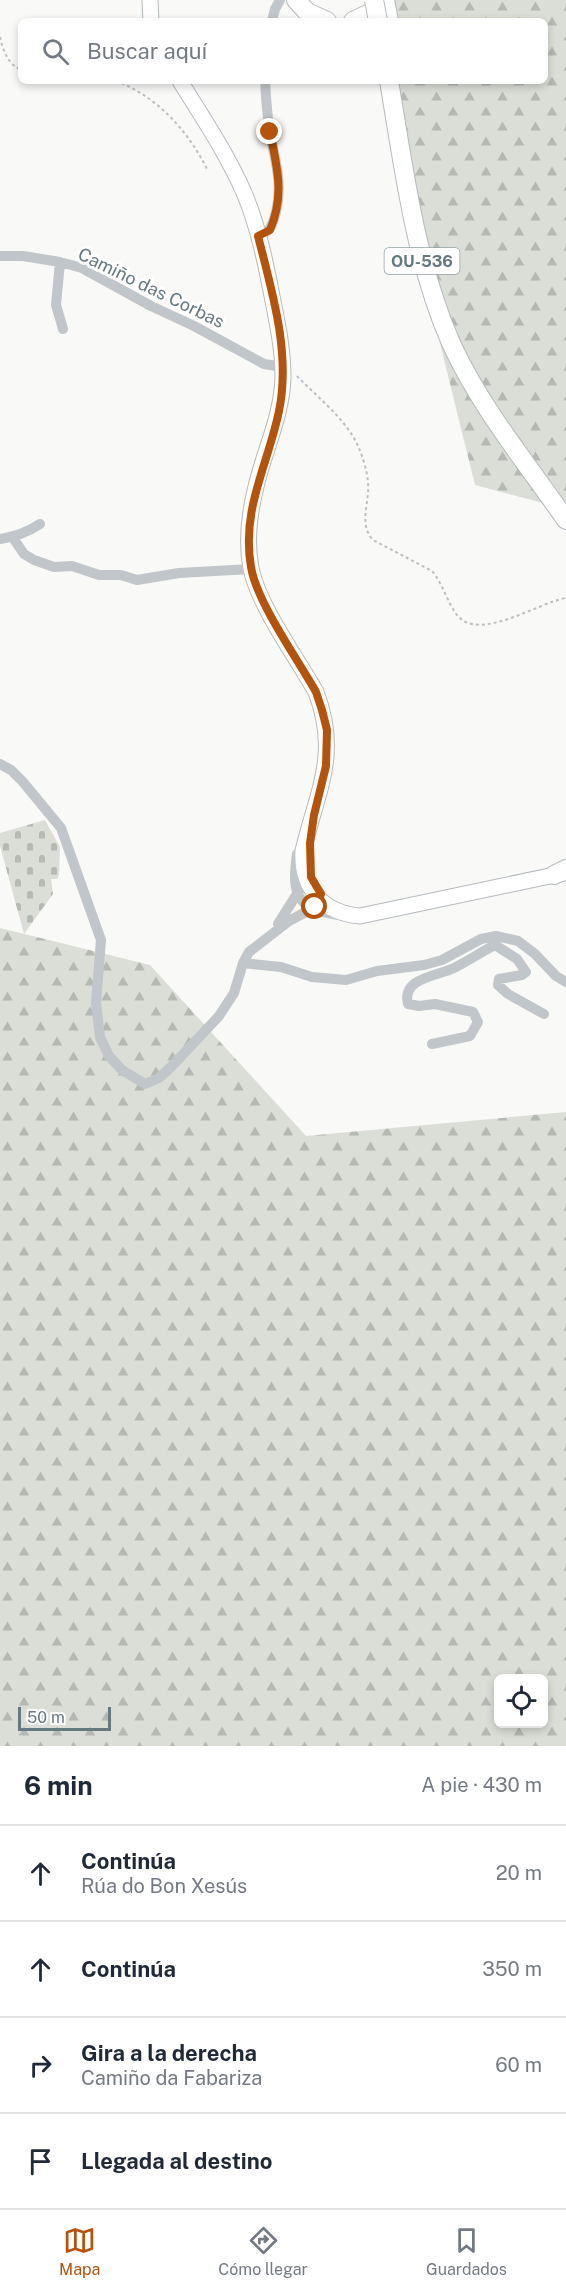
<!DOCTYPE html>
<html lang="es">
<meta charset="utf-8">
<style>
body{margin:0;font-family:"Public Sans",sans-serif;background:#f6f6f7;color:#1f2937}
.controls{position:absolute;right:18px;bottom:18px;display:grid;overflow:hidden;border-radius:9px;box-shadow:0 3px 9px #0003}
.controls button{width:54px;height:54px;display:grid;place-items:center;padding:0;border:0;border-bottom:2px solid #e0e1e3;background:#fff;color:#1f2937;font:30px sans-serif}
.scale{position:absolute;left:18px;bottom:15px;width:93px;box-sizing:border-box;padding-left:6px;border:3px solid #657981;border-top:0;font-size:16px;line-height:21px;white-space:nowrap;color:#657981;-webkit-text-stroke:4px #fff;paint-order:stroke}
.stop{position:absolute;width:18px;height:18px;margin:-14px;border:4px solid #b45309;border-radius:50%;background:#fff}
.stop.end{background:#b45309;border-color:#fff;box-shadow:0 2px 6px #0008}
.list{margin:0;padding:0;list-style:none}
h2{display:flex;justify-content:space-between;align-items:center;height:78px;margin:0;padding:0 24px;font-size:26px}
h2 small{font-size:20px;font-weight:400;color:#747a83}
.list li{display:grid;grid-template-columns:39px 1fr auto;gap:18px;align-items:center;box-sizing:border-box;height:96px;padding:0 24px;border-top:2px solid #e0e1e3}
.list b{display:block;font-size:22px;white-space:nowrap}
.list p{margin:0;font-size:20px;white-space:nowrap;color:#747a83}
.list em{font-size:20px;font-style:normal;color:#747a83}
.icon{flex:none;width:33px;height:33px;fill:none;stroke:currentColor;stroke-width:2;stroke-linecap:round;stroke-linejoin:round}
.map{position:relative;flex:none;width:566px;height:1746px;overflow:hidden}
.search{position:absolute;background:#fff;box-shadow:0 3px 9px #0003;left:18px;right:18px;top:18px;height:66px;display:flex;align-items:center;gap:15px;box-sizing:border-box;padding:0 21px;border-radius:9px;color:#747a83;font-size:22px}
.sheet{height:462px;background:#fff}
nav{display:flex;justify-content:space-around;align-items:center;box-sizing:border-box;height:84px;border-top:2px solid #e0e1e3;background:#fff;font-size:16px;color:#747a83}
nav a{display:grid;justify-items:center;gap:3px}
nav .on{color:#b45309}
.map>svg:first-child{display:block}
.forest{fill:url(#forest-firs);fill-rule:evenodd}
.cemetery{fill:url(#cemetery-stones)}
.lines{fill:none;stroke-linecap:round;stroke-linejoin:round}
.secondary-casing{stroke:#b3babd;stroke-width:17}
.primary-casing{stroke:#b4babd;stroke-width:20}
.path{stroke:#bbbfc1;stroke-width:2;stroke-dasharray:3 3;stroke-linecap:butt}
.street{stroke:#c0c6c9;stroke-width:10}
.secondary{stroke:#fff;stroke-width:15}
.primary{stroke:#fff;stroke-width:18}
.primary-bridge-casing{stroke:#b4babd;stroke-width:20;stroke-linecap:butt}
.primary-bridge{stroke:#fff;stroke-width:18}
.route{stroke:#b45309;stroke-width:8}
.labels{text-anchor:middle;stroke-width:6;stroke-linejoin:round;paint-order:stroke}
.shield{fill:#fff;stroke:#93a1a7;stroke-width:1.5}
.shield-label{font-size:16px;font-weight:bold;fill:#657981}
.street-label{font-size:18px;fill:#657981;stroke:#fff}
</style>
<div class="map">
<svg width="566" height="1746" viewBox="0 0 566 1746">
<defs>
<pattern id="forest-firs" width="22" height="20" patternUnits="userSpaceOnUse" patternTransform="scale(1.5)"><rect width="22" height="20" fill="#daded6"/><path d="M5 1l3.5 6h-7zM16 11l3.5 6h-7z" fill="#b4b9b3"/></pattern>
<pattern id="cemetery-stones" width="16" height="16" patternUnits="userSpaceOnUse" patternTransform="scale(1.5)"><rect width="16" height="16" fill="#daded6"/><path d="M2 7V4a2 2 0 0 1 4 0v3zM10 15v-3a2 2 0 0 1 4 0v3z" fill="#b4b9b3"/></pattern>
</defs>
<rect width="100%" height="100%" fill="#f9f9f7"/>
<path class="forest" d="M387,0H566V509L475,485L398,173L394,81H545V21H389Z
M0,928L150,965L306,1136L566,1112V1746H0ZM498,1678H544V1724H498Z"/>
<path class="cemetery" d="M45,820L60,847L59,875L57,879H51L53,894L24,934L0,846V833Z"/>
<g class="lines">
<g class="secondary-casing">
<path id="secondary" d="M150,0L151,21
M180,81C203,118 228,155 245,195C259,229 266,265 273,301C278,326 283,351 283,377C282,417 263,453 255,491C249,516 246,542 251,568C258,605 297,658 316,692C340,755 317,791 303,851C301,888 323,913 360,916L564,873"/>
</g>
<g class="primary-casing">
<path id="primary" d="M296,0L307,12L327,21
M385,0L389,21
M353,21L370,13L383,0
M389,81C404,169 415,261 451,343C480,407 526,462 566,520
M554,875L566,869"/>
</g>
<path class="path" d="M0,37C3,51 8,64 21,70
M116,81C157,96 189,132 208,171
M297,376C317,397 346,419 358,446C363,457 367,471 368,482C370,502 358,524 373,540L432,571C443,584 447,602 457,615C479,643 539,602 566,598"/>
<path class="street" d="M272,21L275,9L280,0
M258,236C272,231 272,225 276,212C283,184 275,160 270,133C267,115 266,98 265,81
M0,256H23L60,262L82,268L151,306L194,326L264,364L283,367
M60,262L56,305L63,329
M13,538L24,554L34,560L54,567L72,566L99,575H121L137,580L179,573L251,569
M0,539C16,536 26,533 40,524
M0,764L11,770L23,782L61,828L101,940L96,1003L100,1037L109,1056L122,1070L145,1084L159,1078L172,1066L219,1016L234,993L243,963L249,952L289,921L315,907L320,899V893
M297,854C291,896 297,909 339,915
M278,924L300,889
M495,945L517,959L526,972L522,975L499,979L498,985L508,994L544,1014
M243,963L281,967L312,977L346,980L377,971L424,965L442,960L481,939L496,936L518,941L535,954L556,976L566,982
M432,1044L470,1036L478,1022L473,1012L435,1004L419,1006L408,1004C401,978 437,976 454,968C468,961 481,952 495,945L496,936"/>
<use href="#secondary" class="secondary"/>
<use href="#primary" class="primary"/>
<g class="primary-bridge-casing">
<path id="primary-bridge" d="M374,0L378,21"/>
</g>
<use href="#primary-bridge" class="primary-bridge"/>
</g>
<g class="lines">
<path class="route" d="M270,132C277,167 285,195 270,230L258,236C272,292 291,353 279,411C268,465 241,509 251,567C257,603 297,658 316,692L322,710L327,730L326,766L314,815L310,843L311,877L321,894L315,907"/>
</g>
<g class="labels">
<rect class="shield" x="384.5" y="248" width="75" height="26" rx="4.5"/>
<g class="shield-label">
<text x="422" y="267">OU-536</text>
</g>
<g class="street-label">
<text transform="translate(151 288) rotate(26)" y="6">Camiño das Corbas</text>
</g>
</g>
</svg>
<div class="controls">
<button><svg class="icon" aria-label="locate" viewBox="0 0 24 24"><circle cx="12" cy="12" r="6"/><path d="M12 2v4M12 18v4M2 12h4M18 12h4"/></svg></button>
</div>
<div class="scale">50 m</div>
<div class="stop" style="left:315px;top:907px"></div>
<div class="stop end" style="left:270px;top:132px"></div>
<div class="search"><svg class="icon" aria-label="search" viewBox="0 0 24 24"><circle cx="10" cy="10" r="6"/><path d="M15 15l6 6"/></svg>Buscar aquí</div>
</div>
<section class="sheet">
<h2>6 min<small>A pie · 430 m</small></h2>
<ul class="list">
<li><svg class="icon" aria-label="ahead" viewBox="0 0 24 24"><path d="M12 20V5M6 11l6-6 6 6"/></svg><div><b>Continúa</b><p>Rúa do Bon Xesús</p></div><em>20 m</em></li>
<li><svg class="icon" aria-label="ahead" viewBox="0 0 24 24"><path d="M12 20V5M6 11l6-6 6 6"/></svg><div><b>Continúa</b></div><em>350 m</em></li>
<li><svg class="icon" aria-label="right" viewBox="0 0 24 24"><path d="M7 20v-9h11M14 6l5 5-5 5"/></svg><div><b>Gira a la derecha</b><p>Camiño da Fabariza</p></div><em>60 m</em></li>
<li><svg class="icon" aria-label="arrive" viewBox="0 0 24 24"><path d="M6 21V4h12l-3 4 3 4H6"/></svg><div><b>Llegada al destino</b></div></li>
</ul>
</section>
<nav>
<a class="on"><svg class="icon" aria-label="map" viewBox="0 0 24 24"><path d="M3 6l6-2 6 2 6-2v14l-6 2-6-2-6 2zM9 4v14M15 6v14"/></svg>Mapa</a>
<a><svg class="icon" aria-label="directions" viewBox="0 0 24 24"><path d="M12 3l9 9-9 9-9-9zM9 14v-3h6M13 9l2 2-2 2"/></svg>Cómo llegar</a>
<a><svg class="icon" aria-label="saved" viewBox="0 0 24 24"><path d="M7 4h10v16l-5-4-5 4z"/></svg>Guardados</a>
</nav>
